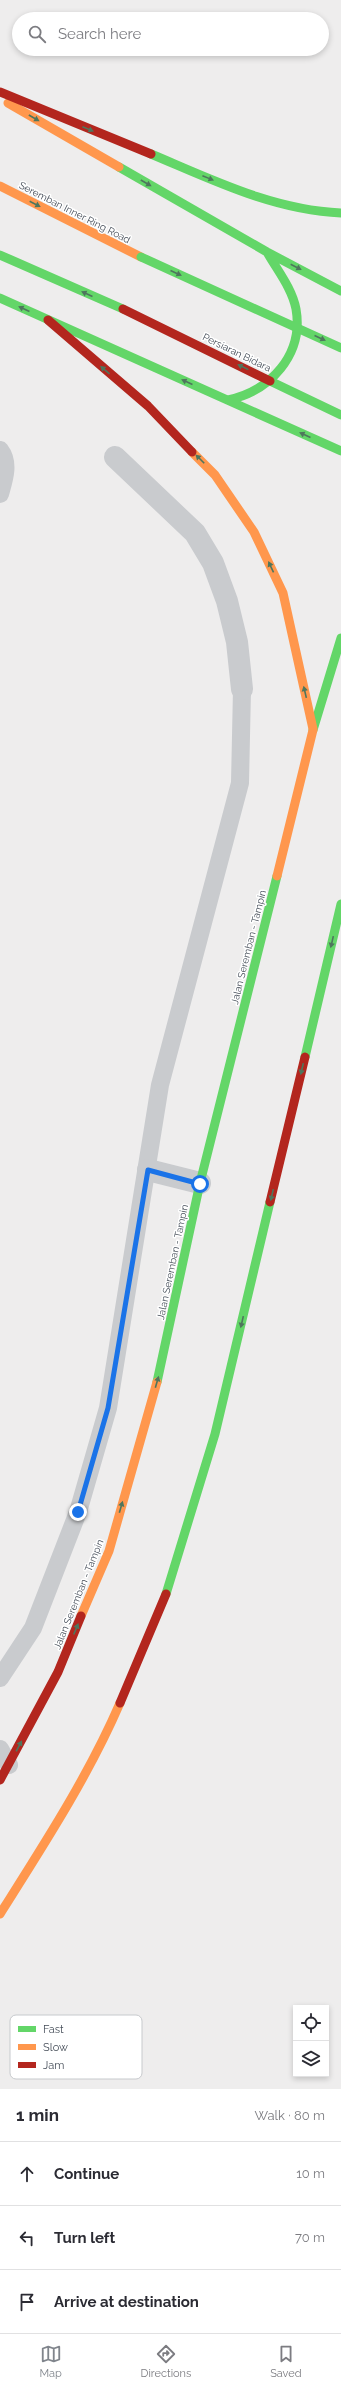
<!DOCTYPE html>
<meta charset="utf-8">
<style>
body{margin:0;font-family:Raleway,sans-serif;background:#f2f2f3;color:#2b2b33}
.controls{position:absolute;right:12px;bottom:12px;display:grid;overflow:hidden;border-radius:0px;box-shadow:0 2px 6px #0003}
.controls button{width:36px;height:36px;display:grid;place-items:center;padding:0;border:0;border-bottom:1px solid #e1e1e2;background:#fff;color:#2b2b33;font:20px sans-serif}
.stop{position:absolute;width:12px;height:12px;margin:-9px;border:3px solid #1a73e8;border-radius:50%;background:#fff}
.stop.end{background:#1a73e8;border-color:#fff;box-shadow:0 1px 4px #0008}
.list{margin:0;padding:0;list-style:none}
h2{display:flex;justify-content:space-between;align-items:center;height:52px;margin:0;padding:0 16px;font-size:17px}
h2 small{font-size:13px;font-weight:400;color:#7c7c81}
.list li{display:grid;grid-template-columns:26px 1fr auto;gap:12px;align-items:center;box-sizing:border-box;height:64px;padding:0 16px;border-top:1px solid #e1e1e2}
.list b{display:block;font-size:15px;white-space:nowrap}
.list em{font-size:13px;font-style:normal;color:#7c7c81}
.icon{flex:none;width:22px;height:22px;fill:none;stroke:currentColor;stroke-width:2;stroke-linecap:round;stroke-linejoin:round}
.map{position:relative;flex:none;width:341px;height:2089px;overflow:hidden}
.search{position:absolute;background:#fff;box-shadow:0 2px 6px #0003;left:12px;right:12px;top:12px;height:44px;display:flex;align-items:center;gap:10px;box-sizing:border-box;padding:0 14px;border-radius:22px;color:#7c7c81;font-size:15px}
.sheet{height:244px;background:#fff}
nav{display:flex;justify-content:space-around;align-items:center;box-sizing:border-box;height:56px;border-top:1px solid #e1e1e2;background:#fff;font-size:11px;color:#7c7c81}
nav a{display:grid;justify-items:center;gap:2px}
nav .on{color:#80858c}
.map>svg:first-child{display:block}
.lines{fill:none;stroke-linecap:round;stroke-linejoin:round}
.lane{stroke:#c9cbce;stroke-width:18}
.street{stroke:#c9cbce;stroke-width:22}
.fast{stroke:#63d668;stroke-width:9}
.slow{stroke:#ff974d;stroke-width:9}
.jam{stroke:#b3261e;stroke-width:9}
.fast-bridge{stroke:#63d668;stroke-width:9}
.jam-bridge{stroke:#b3261e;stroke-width:9}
.oneway{fill:#4e765d}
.route{stroke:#1a73e8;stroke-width:5}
.labels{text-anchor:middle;stroke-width:3;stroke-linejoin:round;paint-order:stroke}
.street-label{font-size:10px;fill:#454d58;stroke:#fff}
.key{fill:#fff;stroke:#c7cacd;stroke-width:1}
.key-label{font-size:11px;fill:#454d58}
</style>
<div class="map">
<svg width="341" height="2089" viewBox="0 0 341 2089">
<rect width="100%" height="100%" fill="#eeeded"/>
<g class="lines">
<path class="lane" d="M0,450C10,463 4,480 0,494
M0,1678L33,1628L78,1512L108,1408L160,1085L240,783L242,689
M0,1749L9,1765"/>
<path class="street" d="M115,457L195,533L213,563L227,601L237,642L242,689
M148,1170L200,1183"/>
<path class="fast" d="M151,154C213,180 273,210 341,213
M119,167L267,252L341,291
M0,255L123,309
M0,298L341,451
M228,400C270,391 304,355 296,309C292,288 277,270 267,252
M313,730L341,638
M305,1057L341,904
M157,1382L200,1183L277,876
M166,1594L215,1434L270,1202"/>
<path class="slow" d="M8,103L119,167
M0,186L141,257
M192,452L215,475L254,532L283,593L313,729
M277,876L313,730
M81,1616L109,1551L157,1382
M0,1914C43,1846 88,1777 120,1703"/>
<path class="jam" d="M0,92L151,154
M48,320L148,406L192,452
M270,1202L305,1057
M120,1703L166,1594
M0,1780L58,1672L81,1616"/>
<path class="fast-bridge" d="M141,257L341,348
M270,381L341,415"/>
<path class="jam-bridge" d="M123,309L270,381"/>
</g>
<defs><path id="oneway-solid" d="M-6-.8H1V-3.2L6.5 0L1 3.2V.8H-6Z"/></defs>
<g class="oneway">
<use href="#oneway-solid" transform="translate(34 118) rotate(30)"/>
<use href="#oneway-solid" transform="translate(88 129) rotate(22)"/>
<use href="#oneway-solid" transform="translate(208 178) rotate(22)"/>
<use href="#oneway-solid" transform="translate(146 183) rotate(30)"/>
<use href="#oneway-solid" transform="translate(35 204) rotate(27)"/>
<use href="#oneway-solid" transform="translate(296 267) rotate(27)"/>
<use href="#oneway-solid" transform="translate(176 273) rotate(24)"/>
<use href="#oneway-solid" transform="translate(87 294) rotate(-156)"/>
<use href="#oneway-solid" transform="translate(24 309) rotate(-155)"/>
<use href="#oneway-solid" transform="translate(320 338) rotate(24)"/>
<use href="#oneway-solid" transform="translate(243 367) rotate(-154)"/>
<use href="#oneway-solid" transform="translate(105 370) rotate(-139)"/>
<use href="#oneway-solid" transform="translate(187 382) rotate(-156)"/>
<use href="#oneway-solid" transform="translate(305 435) rotate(-156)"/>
<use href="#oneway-solid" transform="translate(200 459) rotate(-135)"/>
<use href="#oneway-solid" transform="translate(271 567) rotate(-115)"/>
<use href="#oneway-solid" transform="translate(305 692) rotate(-103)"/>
<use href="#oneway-solid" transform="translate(332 942) rotate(103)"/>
<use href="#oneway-solid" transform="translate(302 1069) rotate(103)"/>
<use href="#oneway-solid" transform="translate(272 1195) rotate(103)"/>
<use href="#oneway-solid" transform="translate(242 1322) rotate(103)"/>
<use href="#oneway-solid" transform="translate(157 1382) rotate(-74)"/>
<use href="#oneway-solid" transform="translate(121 1507) rotate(-74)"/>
<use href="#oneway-solid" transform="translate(76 1629) rotate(-67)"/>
<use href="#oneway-solid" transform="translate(19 1746) rotate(-62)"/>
</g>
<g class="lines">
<path class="route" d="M78,1512L108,1408L148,1170L200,1184"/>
</g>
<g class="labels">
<g class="street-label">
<text transform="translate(75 212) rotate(27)" y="4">Seremban Inner Ring Road</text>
<text transform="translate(237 352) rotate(26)" y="4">Persiaran Bidara</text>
<text transform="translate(248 947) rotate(-76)" y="4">Jalan Seremban - Tampin</text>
<text transform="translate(172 1262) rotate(-78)" y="4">Jalan Seremban - Tampin</text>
<text transform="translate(78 1594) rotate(-68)" y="4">Jalan Seremban - Tampin</text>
</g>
</g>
<rect x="10" y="2015" width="132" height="64" rx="6" class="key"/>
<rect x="18" y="2026" width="18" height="6" fill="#63d668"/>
<rect x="18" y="2044" width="18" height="6" fill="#ff974d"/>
<rect x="18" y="2062" width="18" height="6" fill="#b3261e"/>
<g class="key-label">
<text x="43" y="2033">Fast</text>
<text x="43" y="2051">Slow</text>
<text x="43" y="2069">Jam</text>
</g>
</svg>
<div class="controls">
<button><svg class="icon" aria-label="locate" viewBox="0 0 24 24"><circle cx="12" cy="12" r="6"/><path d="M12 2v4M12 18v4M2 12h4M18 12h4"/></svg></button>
<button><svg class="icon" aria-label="layers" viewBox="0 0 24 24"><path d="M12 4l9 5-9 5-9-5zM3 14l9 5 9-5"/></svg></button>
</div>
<div class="stop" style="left:200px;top:1184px"></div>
<div class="stop end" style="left:78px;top:1512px"></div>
<div class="search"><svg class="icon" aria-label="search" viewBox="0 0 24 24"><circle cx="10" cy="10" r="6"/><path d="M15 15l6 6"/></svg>Search here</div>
</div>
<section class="sheet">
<h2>1 min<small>Walk · 80 m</small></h2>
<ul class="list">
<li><svg class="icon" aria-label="ahead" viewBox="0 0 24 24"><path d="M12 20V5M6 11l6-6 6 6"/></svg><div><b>Continue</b></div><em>10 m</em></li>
<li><svg class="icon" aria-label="left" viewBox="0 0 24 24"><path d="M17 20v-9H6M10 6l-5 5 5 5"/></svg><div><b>Turn left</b></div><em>70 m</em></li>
<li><svg class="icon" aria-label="arrive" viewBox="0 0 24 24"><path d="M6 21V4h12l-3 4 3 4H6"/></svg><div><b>Arrive at destination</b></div></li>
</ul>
</section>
<nav>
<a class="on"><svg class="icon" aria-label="map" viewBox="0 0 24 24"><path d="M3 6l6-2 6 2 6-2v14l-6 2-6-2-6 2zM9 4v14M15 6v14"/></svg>Map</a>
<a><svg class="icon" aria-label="directions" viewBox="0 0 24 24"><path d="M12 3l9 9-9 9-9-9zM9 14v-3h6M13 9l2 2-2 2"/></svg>Directions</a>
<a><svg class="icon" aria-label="saved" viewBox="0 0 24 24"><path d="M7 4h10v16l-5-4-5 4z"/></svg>Saved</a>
</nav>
